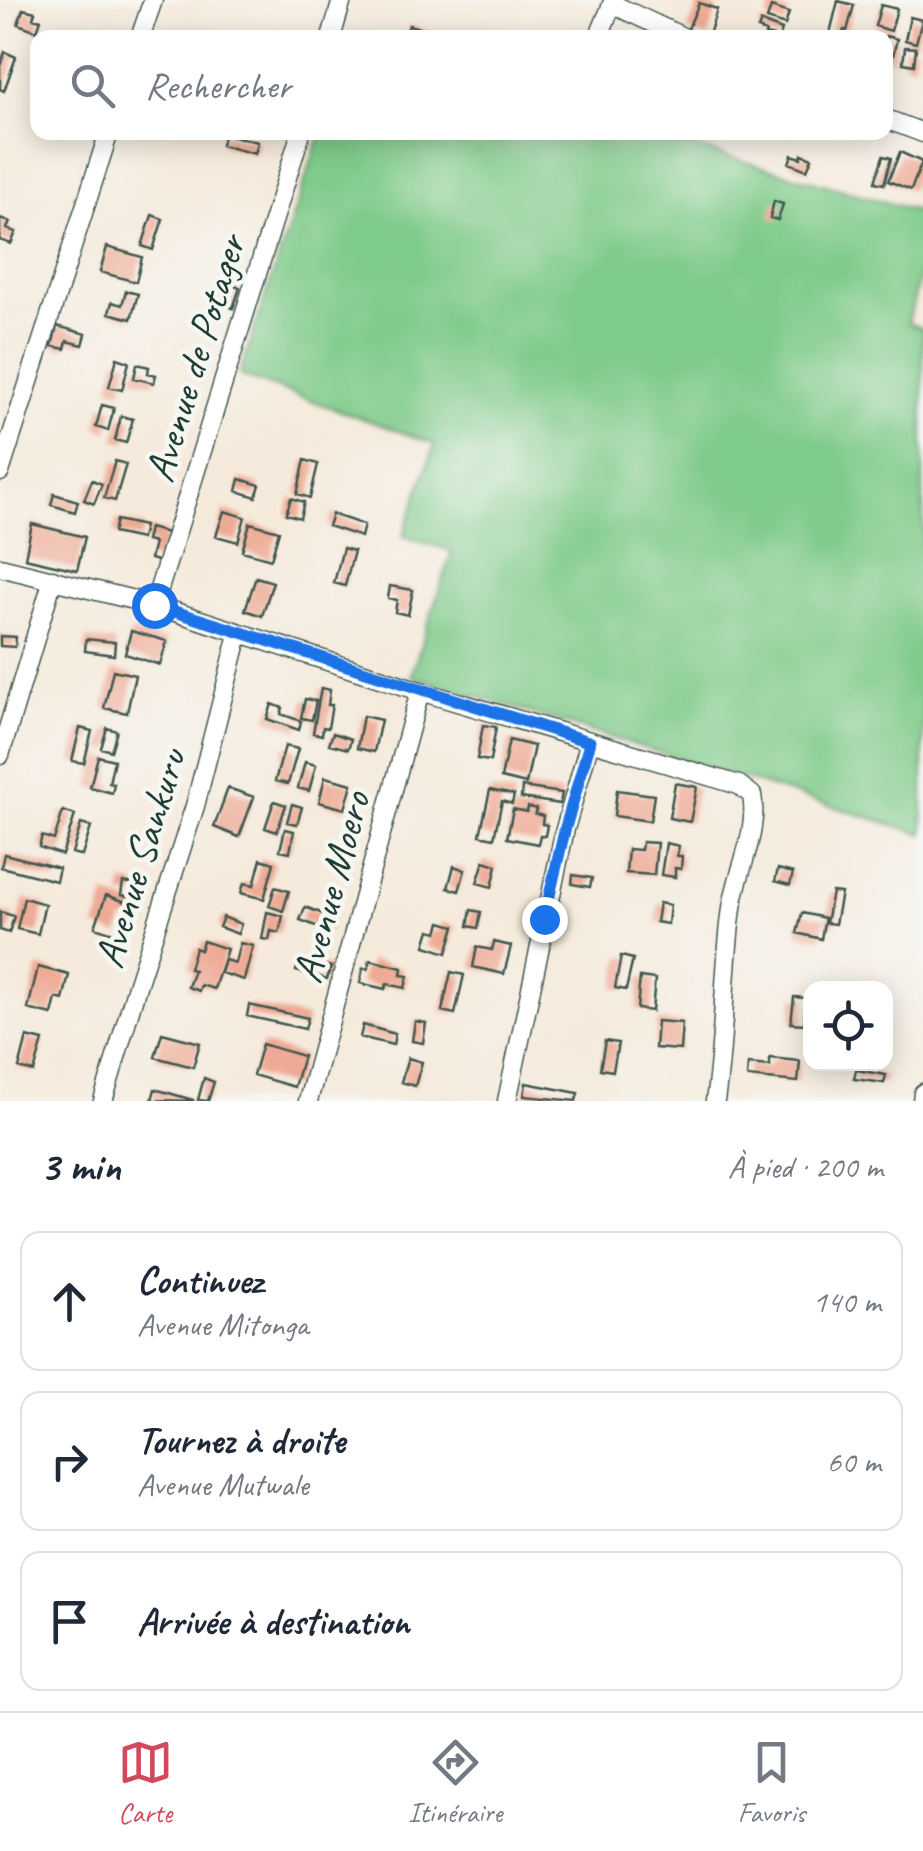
<!DOCTYPE html>
<html lang="fr">
<meta charset="utf-8">
<style>
body{margin:0;font-family:Caveat,sans-serif;background:#f2f2f3;color:#1f2937}
.controls{position:absolute;right:30px;bottom:30px;display:grid;overflow:hidden;border-radius:20px;box-shadow:0 5px 25px #0003}
.controls button{width:90px;height:90px;display:grid;place-items:center;padding:0;border:0;border-bottom:2px solid #e0e1e3;background:#fff;color:#1f2937;font:50px sans-serif}
.stop{position:absolute;width:30px;height:30px;margin:-22px;border:8px solid #1a73e8;border-radius:50%;background:#fff}
.stop.end{background:#1a73e8;border-color:#fff;box-shadow:0 2px 10px #0008}
.list{margin:0;padding:0;list-style:none}
h2{display:flex;justify-content:space-between;align-items:center;height:130px;margin:0;padding:0 40px;font-size:42px}
h2 small{font-size:32px;font-weight:400;color:#747a83}
.list li{display:grid;grid-template-columns:65px 1fr auto;gap:30px;align-items:center;box-sizing:border-box;height:140px;margin:0 20px 20px;padding:0 20px;border:2px solid #e0e1e3;border-radius:20px}
.list b{display:block;font-size:38px;white-space:nowrap}
.list p{margin:0;font-size:32px;white-space:nowrap;color:#747a83}
.list em{font-size:32px;font-style:normal;color:#747a83}
.icon{flex:none;width:55px;height:55px;fill:none;stroke:currentColor;stroke-width:2;stroke-linecap:round;stroke-linejoin:round}
.map{position:relative;flex:none;width:923px;height:1101px;overflow:hidden}
.search{position:absolute;background:#fff;box-shadow:0 5px 25px #0003;left:30px;right:30px;top:30px;height:110px;display:flex;align-items:center;gap:25px;box-sizing:border-box;padding:0 35px;border-radius:20px;color:#747a83;font-size:38px}
.sheet{height:610px;background:#fff}
nav{display:flex;justify-content:space-around;align-items:center;box-sizing:border-box;height:140px;border-top:2px solid #e0e1e3;background:#fff;font-size:28px;color:#747a83}
nav a{display:grid;justify-items:center;gap:5px}
nav .on{color:#d1495b}
.map>svg:first-child{display:block}
.green{fill:#7fcb8a;stroke:#4f845f;stroke-width:2.5}
.building{fill:#eeaa94}
.lines{fill:none;stroke-linecap:round;stroke-linejoin:round}
.street-casing{stroke:#3f574d;stroke-width:21}
.street{stroke:#fff;stroke-width:18}
.route{stroke:#1a73e8;stroke-width:12}
.labels{text-anchor:middle;stroke-width:9;stroke-linejoin:round;paint-order:stroke}
.street-label{font-size:42px;fill:#1f3d34;stroke:#f6f6f2}
</style>
<div class="map">
<svg width="923" height="1101" viewBox="0 0 923 1101">
<rect width="100%" height="100%" fill="#f6f6f2"/>
<filter id="ink" filterUnits="userSpaceOnUse"><feTurbulence type="fractalNoise" baseFrequency=".01" numOctaves="2"/><feDisplacementMap in="SourceGraphic" scale="20" xChannelSelector="R" yChannelSelector="G"/><feConvolveMatrix kernelMatrix="1 2 1 2 8 2 1 2 1" color-interpolation-filters="sRGB"/></filter>
<filter id="wash" filterUnits="userSpaceOnUse"><feTurbulence type="fractalNoise" baseFrequency=".0048" numOctaves="4" result="noise"/><feDisplacementMap in="SourceGraphic" scale="40" xChannelSelector="R" yChannelSelector="G"/><feGaussianBlur stdDeviation="2.25" result="paint"/><feColorMatrix in="noise" values="0 0 0 0 0 0 0 0 0 0 0 0 0 0 0 0 0 1.4 0 .05"/><feComposite in="paint" operator="in"/></filter>
<g filter="url(#wash)">
<rect width="100%" height="100%" fill="#f5eadb"/>
<path class="green" d="M321,133H646L923,213V262L908,323L923,329V834L411,676L452,551L403,536L435,444L239,375Z"/>
<g id="blocks">
<path class="building" d="M838,1L854,5L847,31L844,30L842,36L830,33Z
M699,3L717,9L708,38L687,31Z
M881,5L897,9L891,31L875,26Z
M771,7L789,13L785,25L767,19Z
M23,9L35,12L33,18L41,20L37,31L18,24Z
M910,17L922,20L916,43L905,40Z
M761,22L782,30L779,38L765,35L766,32L758,29Z
M409,25L430,31L428,38H405Z
M886,36L897,39L892,60L886,58Z
M905,47L916,48L914,65L903,63Z
M5,52L16,57L4,91L0,89V66Z
M224,134L258,142L255,154L221,145Z
M900,152L922,162L911,190L888,181Z
M802,154L812,158L807,170L789,163L792,155L801,158Z
M883,156L891,158L884,184L875,182Z
M774,201L783,204L778,220L770,218Z
M152,215L163,219L153,250L142,246Z
M0,218L10,222L7,229L16,232L11,244L0,240Z
M107,247L142,257L136,282L100,272Z
M227,283L240,288L233,308L220,303Z
M126,291L138,294L131,319L109,313L112,302L122,305Z
M57,326L86,334L83,345L67,341L65,349L52,346Z
M117,358L129,362L122,390L109,387Z
M137,364L149,367L148,373L156,375L154,383L134,378Z
M102,405L114,408L108,431L96,427Z
M121,416L133,419L126,443L115,440Z
M305,460L318,464L310,498L297,494Z
M115,461L126,464L115,501L104,498Z
M240,479L260,485L256,497L237,491Z
M92,480L102,484L94,504L84,500Z
M54,494L78,501L75,512L51,505Z
M291,498L304,502L300,518L286,514Z
M224,511L245,517L238,542L216,536Z
M332,514L364,525L361,537L328,526Z
M116,520L144,526L141,539L113,533Z
M250,523L279,531L271,559L242,551Z
M32,524L85,537L77,570L25,558Z
M149,528L167,533L160,562L150,559L154,543L146,541Z
M343,548L354,551L345,586L334,583Z
M256,577L273,582L262,616L245,610Z
M390,586L413,590L408,615L395,612L397,600L388,598Z
M131,631L167,641L160,665L125,654Z
M0,636L16,637L15,647L0,646Z
M86,639L115,642L114,655L85,651Z
M113,670L135,675L127,713L104,708Z
M321,688L330,690L328,705H332L328,728L323,727L322,735L313,733Z
M305,699L316,701L312,720L301,718Z
M272,704L283,708L281,714L301,721L299,730L267,719Z
M363,716L381,720L374,752L357,748Z
M483,725L496,727L490,761L477,759Z
M80,728L92,731L84,763L72,761Z
M107,728L117,731L111,751L101,748Z
M333,733L351,739L348,749L329,744Z
M509,740L534,746L526,784L501,778Z
M285,746L298,749L288,784L275,781Z
M98,756L114,760L109,783L114,784L112,793L90,787Z
M305,762L316,765L309,791L298,788Z
M325,777L352,784L345,809L319,802Z
M675,783L697,787L690,822L669,818Z
M522,787L562,793L560,804L521,798Z
M228,788L254,797L239,837L214,827Z
M490,790L514,795L512,804L502,801L494,838L480,835Z
M617,790L654,795L650,821L614,816Z
M274,801L286,805L277,832L265,828Z
M292,804L302,807L297,824L287,822Z
M528,807L537,809L535,814L543,816L542,824L547,825L545,836L540,835L538,844L507,838L513,809L527,812Z
M63,811L75,815L62,855L39,847L42,836L54,840Z
M81,824L91,827L82,856L72,853Z
M285,829L294,831L290,852L280,850Z
M642,842L657,843L654,875L626,873L628,849L641,850Z
M666,843L679,846L677,856H682L681,869L675,868V877L661,875Z
M4,854L59,868L56,881L1,867Z
M261,859L274,863L264,899L241,893L244,883L254,885Z
M484,861L497,865L492,887L477,883Z
M454,866L465,870L459,891L448,888Z
M778,869L793,873L790,885L775,881Z
M573,875L592,878L590,887L572,884Z
M123,882L136,884L134,897L121,895Z
M275,887L289,891L283,911L269,906Z
M832,892L841,893L835,924L826,923Z
M106,895L138,906L132,922L124,919L119,935L95,927Z
M24,898L45,904L38,934L17,929Z
M659,903L670,905L668,924L656,922Z
M305,907L334,918L329,931L300,920Z
M471,910L481,912L478,928L468,926Z
M0,912L14,916L9,933L0,930Z
M267,912L283,916L279,933L271,931L269,940L262,939Z
M802,913L825,918L821,939L797,933Z
M223,917L241,924L238,934L219,927Z
M441,922L455,926L447,953L425,946L430,930L438,932Z
M203,941L227,949L214,989L201,985L199,991L188,987L194,970L189,969L195,948L200,950Z
M494,942L511,946L504,974L473,967L477,947L492,950Z
M240,943L253,946L244,980L221,973L225,960L235,963Z
M621,956L633,959L626,990L615,988Z
M299,959L331,967L327,979L296,971Z
M370,960L402,968L401,975L408,976L405,988L387,984L385,989L360,983L363,968L368,969Z
M38,967L69,975L63,1000L56,998L52,1015L28,1009Z
M451,972L464,975L455,1014L442,1011Z
M640,977L655,979L652,1011L637,1009Z
M794,997L806,998L804,1024L791,1023Z
M249,1005L308,1018L305,1029L247,1016Z
M415,1021L426,1023L423,1043L412,1041Z
M657,1021L682,1023L680,1050L655,1048Z
M363,1025L395,1034L393,1045L360,1037Z
M162,1033L200,1043L193,1067L155,1057Z
M27,1037L43,1041L34,1072L19,1068Z
M605,1041L618,1043L613,1071L600,1069Z
M262,1044L303,1056L294,1087L253,1075Z
M408,1058L422,1062L415,1086L401,1082Z
M770,1058L800,1061L798,1082L747,1077L748,1064L770,1066Z
M856,1070L886,1075L884,1083L854,1079Z
M204,1078L214,1082L208,1101L198,1100Z
M526,1083L578,1093L576,1101L524,1096Z
M155,1089L193,1100V1101L152,1100Z"/>
</g>
</g>
<g filter="url(#ink)">
<use href="#blocks" fill-opacity="0" stroke="#3f574d" stroke-width="2.5"/>
<g class="lines">
<g class="street-casing">
<path id="street" d="M612,4L685,38
M140,38L153,0
M331,38L342,0
M598,38L614,0
M886,119L923,133
M0,472L109,132
M0,567L154,605L420,691L739,785L752,795C759,833 737,871 732,908C723,972 725,1037 715,1101
M154,605L301,132
M0,755L53,579
M103,1101L137,986L195,806L239,634
M308,1101L420,691
M507,1101L565,829L590,741
M922,1101L923,1093"/>
</g>
<use href="#street" class="street"/>
</g>
</g>
<g class="lines" filter="url(#ink)">
<path class="route" d="M154,605L590,742L565,829L544,919"/>
</g>
<g class="labels">
<g class="street-label">
<text transform="translate(194 358) rotate(-73)" y="15">Avenue de Potager</text>
<text transform="translate(139 858) rotate(-73)" y="15">Avenue Sankuru</text>
<text transform="translate(330 887) rotate(-75)" y="15">Avenue Moero</text>
</g>
</g>
</svg>
<div class="controls">
<button><svg class="icon" aria-label="locate" viewBox="0 0 24 24"><circle cx="12" cy="12" r="6"/><path d="M12 2v4M12 18v4M2 12h4M18 12h4"/></svg></button>
</div>
<div class="stop" style="left:154px;top:605px"></div>
<div class="stop end" style="left:544px;top:919px"></div>
<div class="search"><svg class="icon" aria-label="search" viewBox="0 0 24 24"><circle cx="10" cy="10" r="6"/><path d="M15 15l6 6"/></svg>Rechercher</div>
</div>
<section class="sheet">
<h2>3 min<small>À pied · 200 m</small></h2>
<ul class="list">
<li><svg class="icon" aria-label="ahead" viewBox="0 0 24 24"><path d="M12 20V5M6 11l6-6 6 6"/></svg><div><b>Continuez</b><p>Avenue Mitonga</p></div><em>140 m</em></li>
<li><svg class="icon" aria-label="right" viewBox="0 0 24 24"><path d="M7 20v-9h11M14 6l5 5-5 5"/></svg><div><b>Tournez à droite</b><p>Avenue Mutwale</p></div><em>60 m</em></li>
<li><svg class="icon" aria-label="arrive" viewBox="0 0 24 24"><path d="M6 21V4h12l-3 4 3 4H6"/></svg><div><b>Arrivée à destination</b></div></li>
</ul>
</section>
<nav>
<a class="on"><svg class="icon" aria-label="map" viewBox="0 0 24 24"><path d="M3 6l6-2 6 2 6-2v14l-6 2-6-2-6 2zM9 4v14M15 6v14"/></svg>Carte</a>
<a><svg class="icon" aria-label="directions" viewBox="0 0 24 24"><path d="M12 3l9 9-9 9-9-9zM9 14v-3h6M13 9l2 2-2 2"/></svg>Itinéraire</a>
<a><svg class="icon" aria-label="saved" viewBox="0 0 24 24"><path d="M7 4h10v16l-5-4-5 4z"/></svg>Favoris</a>
</nav>
